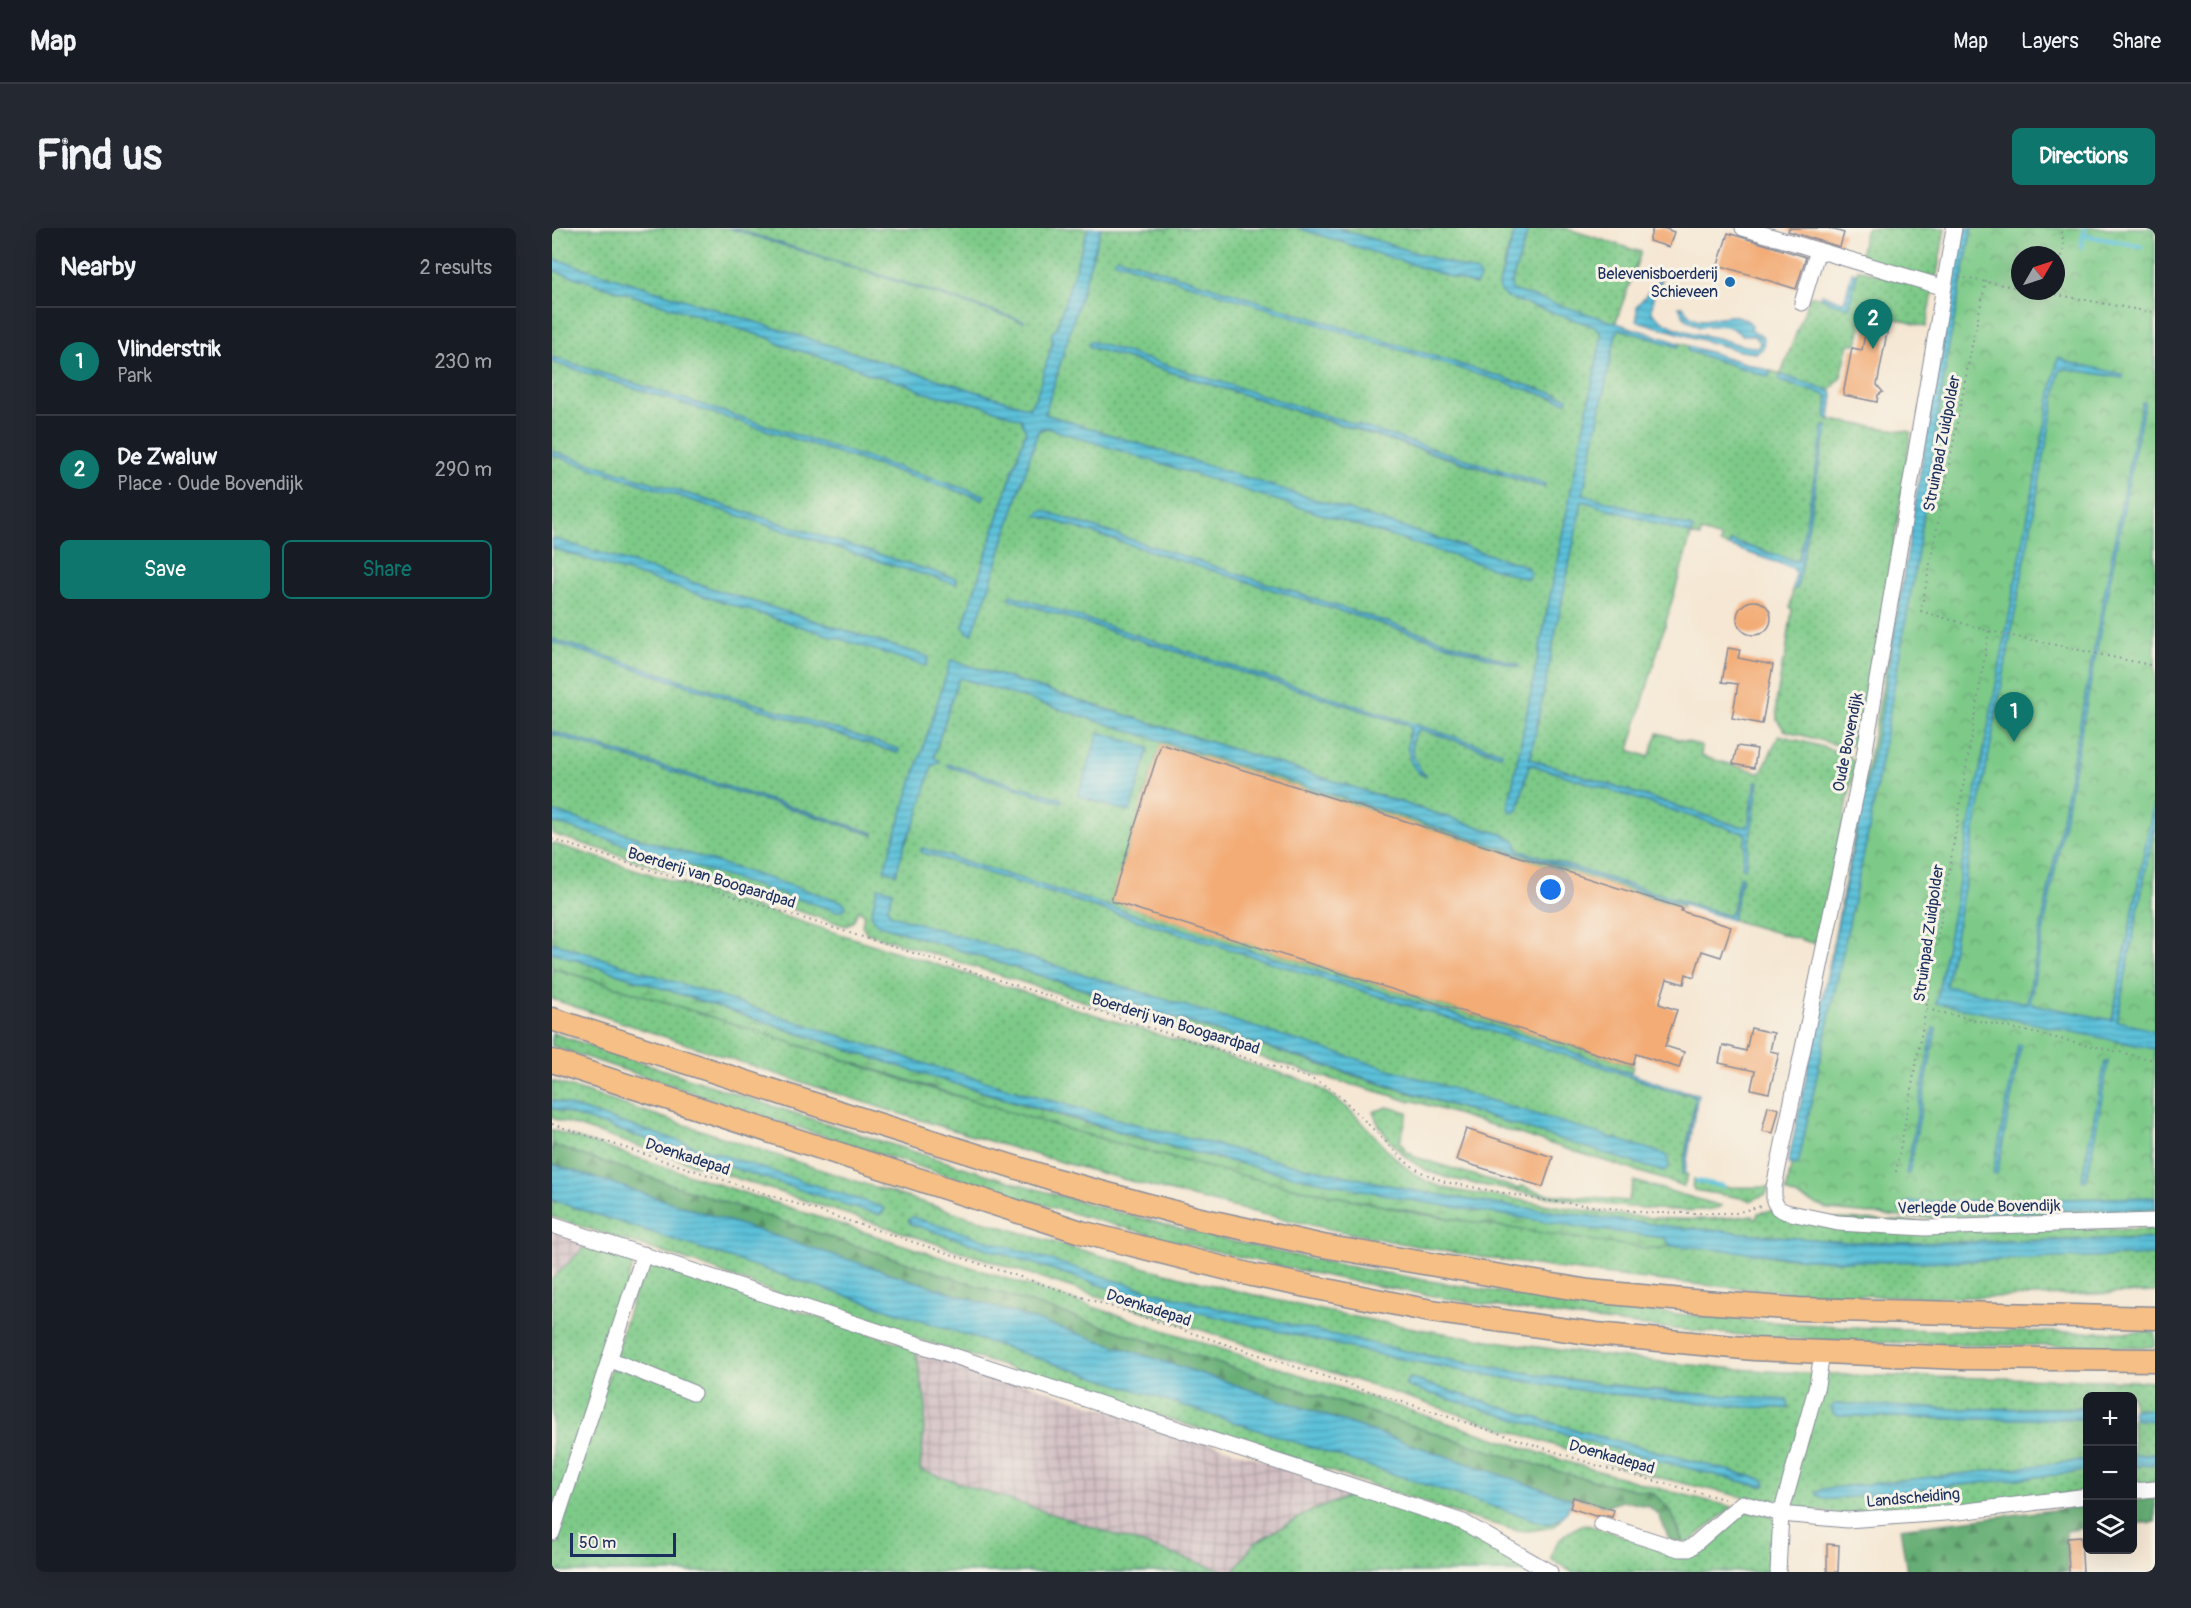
<!DOCTYPE html>
<meta charset="utf-8">
<style>
body{margin:0;font-family:Pangolin,sans-serif;background:#242831;color:#f1f3f6}
.controls{position:absolute;right:18px;bottom:18px;display:grid;overflow:hidden;border-radius:9px;box-shadow:0 6px 24px #0002}
.controls button{width:54px;height:54px;display:grid;place-items:center;padding:0;border:0;border-bottom:2px solid #363941;background:#171b24;color:#f1f3f6;font:30px sans-serif}
.compass{position:absolute;left:1459px;top:18px;width:54px;height:54px;border-radius:50%;background:#171b24;box-shadow:0 6px 24px #0002;rotate:51deg}
.scale{position:absolute;left:18px;bottom:15px;width:106px;box-sizing:border-box;padding-left:6px;border:3px solid #1b2f5e;border-top:0;font-size:16px;line-height:21px;white-space:nowrap;color:#1b2f5e;-webkit-text-stroke:4px #f7f3e8;paint-order:stroke}
.you{position:absolute;left:999px;top:662px;width:21px;height:21px;margin:-15px;border:4px solid #fff;border-radius:50%;background:#1a73e8;box-shadow:0 0 0 9px #1a73e833}
.badge{display:grid;place-items:center;width:39px;height:39px;border-radius:50%;background:#0f766e;color:#fff;font-size:20px;font-weight:700}
.pin{position:absolute;translate:-50% -50px;filter:drop-shadow(0 2px 3px #0008)}
.pin::after{content:'';position:absolute;top:32px;width:21px;height:18px;background:inherit;clip-path:polygon(0 0,100% 0,50% 100%)}
.list{margin:0;padding:0;list-style:none}
h2{display:flex;justify-content:space-between;align-items:center;height:78px;margin:0;padding:0 24px;font-size:26px}
h2 small{font-size:20px;font-weight:400;color:#9ea1a6}
.list li{display:grid;grid-template-columns:39px 1fr auto;gap:18px;align-items:center;box-sizing:border-box;height:108px;padding:0 24px;border-top:2px solid #363941}
.list b{display:block;font-size:22px;white-space:nowrap}
.list p{margin:0;font-size:20px;white-space:nowrap;color:#9ea1a6}
.list em{font-size:20px;font-style:normal;color:#9ea1a6}
.actions{display:flex;gap:12px;padding:18px 24px}
.actions a{flex:1;padding:14px 0;border:2px solid #0f766e;border-radius:9px;text-align:center;font-size:21px;color:#0f766e}
.actions .main{background:#0f766e;color:#fff}
.icon{flex:none;width:33px;height:33px;fill:none;stroke:currentColor;stroke-width:2;stroke-linecap:round;stroke-linejoin:round}
.map{position:relative;flex:none;width:1603px;height:1344px;overflow:hidden;border-radius:9px}
header{display:flex;align-items:center;gap:36px;box-sizing:border-box;height:84px;padding:0 30px;background:#171b24;border-bottom:2px solid #363941}
header strong{font-size:28px}
nav{display:flex;gap:33px;margin-inline-start:auto;font-size:21px}
.intro{display:flex;align-items:center;justify-content:space-between;box-sizing:border-box;height:144px;padding:0 36px}
h1{margin:0;font-size:42px}
.button{padding:15px 27px;border-radius:9px;background:#0f766e;color:#fff;font-size:21px;font-weight:700}
main{display:flex;gap:36px;padding:0 36px}
aside{flex:1;background:#171b24;border-radius:9px;box-shadow:0 6px 24px #0002}
.map>svg:first-child{display:block}
.industrial{fill:url(#industrial-grid)}
.grass{fill:url(#grass-dots);stroke:#4c7c73;stroke-width:1.5;fill-rule:evenodd}
.forest{fill:url(#forest-firs);stroke:#406e69;stroke-width:1.5}
.wetland{fill:url(#wetland-marsh);stroke:#4c7c73;stroke-width:1.5}
.park{fill:url(#park-crowns);stroke:#4c7c73;stroke-width:1.5;fill-rule:evenodd}
.water{fill:url(#water-rules);stroke:#3b789c;stroke-width:1.5}
.lines{fill:none;stroke-linecap:round;stroke-linejoin:round}
.stream{stroke:#5bc1d9;stroke-width:4.5}
.building{fill:#f3ac76}
.minor-casing{stroke:#888b98;stroke-width:17}
.highway-casing{stroke:#888b98;stroke-width:25}
.path{stroke:#888b98;stroke-width:2;stroke-dasharray:1.5 4.5;stroke-linecap:butt}
.minor{stroke:#fff;stroke-width:15}
.highway{stroke:#f5bf86;stroke-width:22}
.poi-dot{fill:#1f6fb2;stroke:#f7f3e8;stroke-width:2}
.labels{text-anchor:middle;stroke-width:6;stroke-linejoin:round;paint-order:stroke}
.poi-label{font-size:16px;fill:#1b2f5e;stroke:#f7f3e8;text-anchor:end}
.street-label{font-size:16px;fill:#1b2f5e;stroke:#f7f3e8}
</style>
<header>
<strong>Map</strong>
<nav><a>Map</a><a>Layers</a><a>Share</a></nav>
</header>
<div class="intro"><h1>Find us</h1><a class="button">Directions</a></div>
<main>
<aside>
<h2>Nearby<small>2 results</small></h2>
<ul class="list">
<li><span class="badge">1</span><div><b>Vlinderstrik</b><p>Park</p></div><em>230 m</em></li>
<li><span class="badge">2</span><div><b>De Zwaluw</b><p>Place · Oude Bovendijk</p></div><em>290 m</em></li>
</ul>
<div class="actions"><a class="main">Save</a><a>Share</a></div>
</aside>
<div class="map">
<svg width="1603" height="1344" viewBox="0 0 1603 1344">
<defs>
<pattern id="industrial-grid" width="8" height="8" patternUnits="userSpaceOnUse" patternTransform="scale(1.5)"><rect width="8" height="8" fill="#d2bec2"/><path d="M0 4h8M4 0v8" fill="none" stroke="#aa9ba1"/></pattern>
<pattern id="grass-dots" width="8" height="8" patternUnits="userSpaceOnUse" patternTransform="scale(1.5)"><rect width="8" height="8" fill="#7dca88"/><path d="M2 2h.1M6 6h.1" fill="none" stroke="#66a472" stroke-width="1.8" stroke-linecap="round"/></pattern>
<pattern id="forest-firs" width="22" height="20" patternUnits="userSpaceOnUse" patternTransform="scale(1.5)"><rect width="22" height="20" fill="#66ae74"/><path d="M5 1l3.5 6h-7zM16 11l3.5 6h-7z" fill="#538e62"/></pattern>
<pattern id="wetland-marsh" width="20" height="14" patternUnits="userSpaceOnUse" patternTransform="scale(1.5)"><rect width="20" height="14" fill="#7dca88"/><path d="M1 5h8M5 5V1M11 12h8M15 12V8" fill="none" stroke="#66a472"/></pattern>
<pattern id="park-crowns" width="20" height="18" patternUnits="userSpaceOnUse" patternTransform="scale(1.5)"><rect width="20" height="18" fill="#7dca88"/><path d="M2 6a3 3 0 1 1 6 0M12 15a3 3 0 1 1 6 0" fill="none" stroke="#66a472"/></pattern>
<pattern id="water-rules" width="6" height="5" patternUnits="userSpaceOnUse" patternTransform="scale(1.5)"><rect width="6" height="5" fill="#5bc1d9"/><path d="M0 2.5h6" fill="none" stroke="#4a9db3"/></pattern>
</defs>
<rect width="100%" height="100%" fill="#f7f3e8"/>
<filter id="ink" filterUnits="userSpaceOnUse"><feTurbulence type="fractalNoise" baseFrequency=".0167" numOctaves="2"/><feDisplacementMap in="SourceGraphic" scale="12" xChannelSelector="R" yChannelSelector="G"/><feConvolveMatrix kernelMatrix="1 2 1 2 8 2 1 2 1" color-interpolation-filters="sRGB"/></filter>
<filter id="wash" filterUnits="userSpaceOnUse"><feTurbulence type="fractalNoise" baseFrequency=".008" numOctaves="4" result="noise"/><feDisplacementMap in="SourceGraphic" scale="24" xChannelSelector="R" yChannelSelector="G"/><feGaussianBlur stdDeviation="1.35" result="paint"/><feColorMatrix in="noise" values="0 0 0 0 0 0 0 0 0 0 0 0 0 0 0 0 0 1.4 0 .05"/><feComposite in="paint" operator="in"/></filter>
<g filter="url(#wash)">
<rect width="100%" height="100%" fill="#f5e7d3"/>
<path class="industrial" d="M0,1001L34,1013L33,1019L0,1051Z
M363,1120L809,1264L759,1283L702,1315L681,1344H675L368,1242L374,1178Z"/>
<path class="grass" d="M0,0H536L505,100L502,102C500,119 488,168 477,180L0,30Z
M549,0H746L924,56L925,44L785,0H964C959,17 940,56 954,69L1044,99L1050,107L956,580L966,582L977,536L1195,606L1190,640H1193L1207,553L1199,576L1196,599L1186,598L978,531L1030,272L1139,306L1140,300L1031,266L1064,105L1068,101L1125,118L1127,115L1137,118L1136,123L1217,149L1219,143L1229,146L1258,68C1271,69 1284,76 1297,79L1306,41L1376,60L1381,65L1374,99L1312,82L1305,116H1297L1289,149L1278,163L1230,147L1274,167L1276,169L1274,189L1278,192L1359,204L1336,355L1308,511L1305,516L1292,519L1232,502L1225,491L1224,475L1231,433L1233,432L1240,381L1238,380L1241,360L1245,361L1270,221L1276,199L1272,198L1248,327L1245,333L1178,313L1177,318L1168,316L1169,310L1149,304L1148,309L1139,307L1077,522L1097,529L1106,505L1150,518L1149,528L1209,545L1227,507L1292,525L1301,532L1303,539L1264,716L1180,692L1190,649H1187L1181,679L1177,688L966,622V618L955,608L400,432L342,611L353,615L356,611L380,538L385,532L382,529L385,518L406,452L409,450L1131,677L1130,680L609,516L559,673L1081,837L1079,845L1007,819L370,620L369,624L1051,839L1112,861L1137,866L1143,869L1142,878L1130,945L1136,947L1132,958L859,872L858,874C830,863 801,858 772,849L315,705L310,698L312,685L306,683L301,694L294,698L0,606V594L287,683L288,673L0,583V506L321,607L322,605L0,503V414L345,525L347,522L0,411V320L374,437L283,399L0,310V227L333,335L404,355L405,354V351L0,223V134L431,271L432,268L0,129V42L220,111L229,117L303,139L319,147L335,150L360,158L370,164L426,176L470,191L474,202L411,398L415,404L419,405L436,363L486,203L496,200L978,349V343L973,338L493,186ZM565,29L1016,170L1015,174H1014ZM538,119L993,256V257L992,259L982,257ZM491,282L513,290L967,437L966,439L484,287ZM457,369L948,527L868,501C856,508 860,533 868,542C870,544 872,546 873,548L867,546L855,509L859,500L854,496L457,371ZM340,663L335,681L340,687L1113,942L822,854L325,696L320,686Z
M977,0H1013L1089,24L1063,96L959,62V56Z
M1314,0H1393L1385,47L1379,50L1307,32Z
M0,615L756,854C775,863 790,874 804,888C825,909 842,933 867,949C891,964 923,965 951,969C1031,983 1120,999 1201,987V990L1204,991L1206,985L1222,982L1234,989L1548,1001H1603V1010L1357,1015L1292,1014L1122,999L941,976L864,963L734,935L560,890L380,838L0,714Z
M0,740L125,777L370,858L627,932L867,986L1109,1020L1119,1018L1162,1019L1228,1029L1292,1033H1356L1603,1027V1064C1534,1066 1465,1070 1397,1069C1241,1069 1083,1053 929,1029C611,979 304,873 0,771Z
M0,805C248,886 495,975 750,1029C920,1064 1092,1087 1265,1097C1377,1104 1490,1104 1603,1104V1119C1493,1118 1383,1117 1273,1112C1119,1105 966,1085 815,1056C537,1004 269,906 0,818Z
M0,853C297,950 594,1058 904,1107C1026,1126 1150,1141 1273,1146C1383,1151 1493,1149 1603,1154V1182L1581,1181L1580,1168H1536L1535,1180L1404,1181L1286,1176L1283,1187L1405,1191H1535V1232L1271,1261L1280,1271L1535,1243V1264L1398,1280L1290,1287L1217,1275L1109,1250L1057,1235L0,890V880L310,982L327,986L331,985L332,981L330,979L0,872ZM357,993C457,1022 557,1053 658,1079C847,1126 1040,1163 1235,1172L1237,1180L1193,1179L1041,1164L918,1144L834,1128L653,1086L576,1066L359,996ZM857,1150L1020,1201L1212,1252L1214,1257L1211,1259L1076,1225L854,1158L853,1156Z
M835,879L856,884L848,914L850,915L849,918L853,919L852,923L860,925V928L967,961L969,958L995,966L1076,973L1082,953L1170,978C1145,995 909,959 876,943C853,932 829,908 821,884Z
M0,902L1015,1234L1113,1262L1181,1279L1134,1316L1130,1312L1127,1301L1101,1266L1018,1247L941,1224L395,1048L0,917Z
M1142,951C1165,962 1192,959 1217,959L1214,966L1198,973L1195,971L1142,962L1140,957Z
M0,972L995,1296L1010,1291L1004,1297L996,1300L976,1303L963,1302L913,1288L733,1228L231,1068L147,1036L0,989Z
M34,1013L83,1030L0,1295V1051L33,1019Z
M95,1035L363,1120L374,1178L368,1242L675,1344H0V1326L91,1038Z
M1580,1191L1603,1193V1225L1581,1227Z
M1603,1236V1255L1581,1258L1580,1238Z
M809,1264L912,1299L994,1344H681L702,1315L759,1283Z
M1189,1283L1216,1286L1223,1290L1222,1344H1020L999,1331C1002,1311 1015,1304 1032,1296L1123,1323L1157,1307L1163,1313L1169,1308L1165,1302Z"/>
<path class="forest" d="M0,917L395,1048L941,1224L1018,1247L1102,1266L1119,1283L1130,1312L1127,1315L1117,1311L1107,1287L1096,1278L1071,1273L1055,1278L1021,1268L1020,1271L669,1152L0,936Z
M1603,1270V1294L1581,1296V1273Z
M1535,1278V1300L1514,1303L1516,1344H1355L1348,1300Z"/>
<path class="wetland" d="M0,724C207,792 414,864 624,920C733,948 843,969 953,987C1006,995 1060,1004 1114,1010L1119,1018L1109,1020H1093C937,999 780,972 628,932C418,878 215,803 8,742L0,740Z"/>
<path class="park" d="M1418,0H1603V985L1360,990L1277,982L1234,964ZM1468,27H1504V63H1468Z"/>
<path class="water" d="M177,0H181L472,93V94Z
M536,0H549L493,186L973,338L978,343V349L975,351L496,200H490L486,203L436,363L420,406L415,404L411,398L474,203L469,191L426,176L370,164L360,158L335,150L319,147L303,139L229,117L220,111L0,42V30L477,180L484,169L501,114L499,107L505,99Z
M746,0H785L925,44L928,50L924,57Z
M964,0H977L959,56L960,62L1127,115L1126,119L1068,101L1064,105L1031,266L1141,300L1139,306L1030,273L978,531L1186,598L1196,599L1204,553H1207L1193,641L1190,640L1194,606L977,536L966,582L961,585L956,580L1050,107L1044,99L954,69C948,63 946,60 948,52Z
M1410,0H1420L1397,118L1364,336L1317,601L1246,937L1236,936L1329,487L1399,54Z
M565,29L1016,170L1015,174L563,33Z
M1300,44L1305,45L1297,79L1280,75L1268,68L1269,66L1290,73L1293,72Z
M1109,49V54L1101,69L1100,85C1121,103 1138,104 1165,110C1180,114 1189,119 1206,119L1208,114L1202,107H1189C1175,93 1165,98 1147,99L1133,90L1127,79L1131,78C1148,111 1176,71 1200,97L1199,101L1212,110L1211,120L1204,125L1188,123L1085,93V78Z
M538,113L993,256L992,259L538,119L536,116Z
M1137,118L1219,143L1217,149L1136,123Z
M0,129L432,267L431,271L0,134Z
M1508,129L1515,134L1571,146V150L1516,141L1508,142L1394,758L1475,775L1579,225L1590,174H1593L1582,226L1478,774L1480,776L1560,792L1603,567V594L1565,793L1603,803V821L1384,775L1504,139L1506,130Z
M1229,147L1278,163L1281,167L1278,191L1274,190L1276,169L1274,167L1227,153Z
M1272,198L1276,199L1270,221L1245,361L1241,360L1244,345L1241,340L1177,318L1179,313L1243,333L1247,331Z
M0,223L405,351L404,356L333,335L0,227Z
M491,282L513,290L967,437L966,439L484,287Z
M0,310L377,429L374,438L0,320Z
M459,367L950,524L949,527L868,501C852,510 863,541 875,548C856,544 852,516 859,501L854,496L457,371Z
M0,411L347,521L346,525L0,414Z
M399,432L955,608L964,614L966,622L1177,688L1181,679L1187,649H1190L1180,692L409,450L406,452L385,518L382,529L388,534L380,538L365,590L353,615L344,646L332,642Z
M0,503L322,605V607L0,506Z
M547,504L597,520L578,584L526,568Z
M396,536L510,571L509,574L395,538Z
M0,583L288,673L293,676L294,679L290,683H284L0,594Z
M370,620L1007,819L1112,858L1146,866L1133,946H1130L1142,878L1143,869L1137,866L1112,861L1051,839L369,624Z
M326,659L341,663L335,681L340,687L1109,925L1115,928L1117,938L1116,941L1109,943L325,696L319,686Z
M0,714L380,838L560,890L734,935L864,963L941,976L1122,999L1292,1014L1357,1015L1603,1011V1027C1500,1029 1396,1036 1292,1033C1234,1031 1177,1020 1119,1018L1113,1010L1041,1001L864,973L728,945L625,920L374,847L0,724Z
M1381,800L1384,801L1357,946H1354Z
M1466,817H1469L1445,946L1441,945Z
M1553,834H1556L1555,841L1537,940L1533,953L1530,952L1531,945Z
M0,872L330,979L332,983L327,986L310,982L0,880Z
M0,936L669,1152L1020,1271C1015,1288 1010,1291 995,1296L0,972Z
M1603,969V981L1351,985L1347,982L1349,977L1356,974Z
M360,989L585,1059L660,1079L857,1124L918,1136L1032,1154L1118,1164L1235,1172L1237,1180L1193,1179L1041,1164L918,1144L834,1128L653,1086L576,1066L359,996L357,992Z
M856,1150L1020,1201L1212,1252L1214,1257L1208,1258L1076,1225L854,1158Z
M1286,1176L1404,1181L1535,1180V1191H1405L1283,1187L1279,1180L1281,1177Z
M1580,1181L1603,1182V1193L1581,1191Z
M1603,1225V1236L1581,1238V1227Z
M1535,1232V1243L1280,1271H1272L1265,1267V1264L1271,1261Z"/>
<g class="lines">
<path class="stream" d="M1531,7L1589,18
M1529,19L1533,0
M1144,953L1171,958"/>
</g>
<g id="blocks">
<path class="building" d="M1101,0H1111L1122,4L1117,19L1097,13Z
M1237,0H1276L1292,5L1288,19L1236,3Z
M1176,5L1254,29L1244,61L1166,37Z
M1314,85L1338,89L1325,157L1331,164L1326,167L1325,174L1291,167L1300,120L1310,122L1314,101L1311,100Z
M1185 390a17 17 0 1 1 34 0a17 17 0 1 1-34 0Z
M1176,420L1188,422L1186,430L1221,437L1210,496L1180,490L1186,456L1170,454Z
M609,516L1130,680L1129,683L1179,699L1169,729L1150,723L1142,749L1134,746L1132,756L1115,751L1107,776L1125,782L1113,818L1132,824L1127,840L1084,826L1081,837L559,673Z
M1185,518L1205,521L1202,540L1181,536Z
M1199,800L1222,805L1218,823L1227,825L1217,865L1199,861L1203,843L1167,835L1171,817L1194,823Z
M1216,878L1227,881L1221,905L1210,903Z
M914,901L1001,929L991,959L904,932Z
M1021,1269L1062,1282L1060,1289L1051,1287L1043,1288L1018,1280Z
M1529,1309L1531,1344H1517L1515,1310Z
M1275,1316L1287,1317L1286,1344H1275Z"/>
</g>
</g>
<g filter="url(#ink)">
<use href="#blocks" fill-opacity="0" stroke="#888b98" stroke-width="1.5"/>
<g class="lines">
<g class="minor-casing">
<path id="minor" d="M1191,0L1390,59
M1402,0L1312,528L1222,959V973L1226,980L1234,984L1286,995L1373,1000L1603,993
M1250,75L1266,22
M0,997L911,1294L998,1344
M57,1131L141,1165
M1580,1263L1603,1261
M1049,1296L1127,1321H1137L1190,1275L1229,1286L1295,1292L1407,1284L1536,1268
M0,1305L92,1026
M1226,1344L1229,1286L1265,1157L1270,1125"/>
</g>
<g class="highway-casing">
<path id="highway" d="M0,791L274,880L501,951L648,991L771,1018L1037,1063L1152,1074L1246,1081L1603,1090
M0,833L529,1004L700,1047L879,1083L1044,1106L1202,1121L1409,1130L1603,1132"/>
</g>
<path class="path" d="M1407,49L1468,60
M1434,53L1419,122L1369,383L1437,403L1603,438
M1504,58L1512,17L1509,0
M1486,63L1603,85
M1437,403L1374,781L1603,832
M0,611L757,850L773,857L790,870L854,934L869,944L893,954L989,972L1099,985H1184L1209,978
M0,896L998,1222L1053,1240L1172,1271
M1344,944L1374,781"/>
<use href="#minor" class="minor"/>
<use href="#highway" class="highway"/>
</g>
</g>
<circle class="poi-dot" cx="1178" cy="54" r="6"/>
<g class="labels">
<g class="poi-label">
<text x="1166" y="51">Belevenisboerderij<tspan x="1166" dy="18">Schieveen</tspan></text>
</g>
<g class="street-label">
<text transform="translate(1389 215) rotate(-79)" y="6">Struinpad Zuidpolder</text>
<text transform="translate(1295 514) rotate(-79)" y="6">Oude Bovendijk</text>
<text transform="translate(160 649) rotate(17)" y="6">Boerderij van Boogaardpad</text>
<text transform="translate(1376 705) rotate(-82)" y="6">Struinpad Zuidpolder</text>
<text transform="translate(624 795) rotate(17)" y="6">Boerderij van Boogaardpad</text>
<text transform="translate(136 928) rotate(18)" y="6">Doenkadepad</text>
<text transform="translate(1427 978) rotate(-1)" y="6">Verlegde Oude Bovendijk</text>
<text transform="translate(597 1079) rotate(18)" y="6">Doenkadepad</text>
<text transform="translate(1060 1228) rotate(16)" y="6">Doenkadepad</text>
<text transform="translate(1361 1269) rotate(-5)" y="6">Landscheiding</text>
</g>
</g>
</svg>
<div class="controls">
<button>+</button>
<button>−</button>
<button><svg class="icon" aria-label="layers" viewBox="0 0 24 24"><path d="M12 4l9 5-9 5-9-5zM3 14l9 5 9-5"/></svg></button>
</div>
<svg class="compass" viewBox="-18 -18 36 36"><path d="M0-13l5 13h-10z" fill="#e53935"/><path d="M0 13l5-13h-10z" fill="#9ea1a6"/></svg>
<div class="scale">50 m</div>
<div class="you"></div>
<div class="pin badge" style="left:1462px;top:514px">1</div>
<div class="pin badge" style="left:1321px;top:121px">2</div>
</div>
</main>
